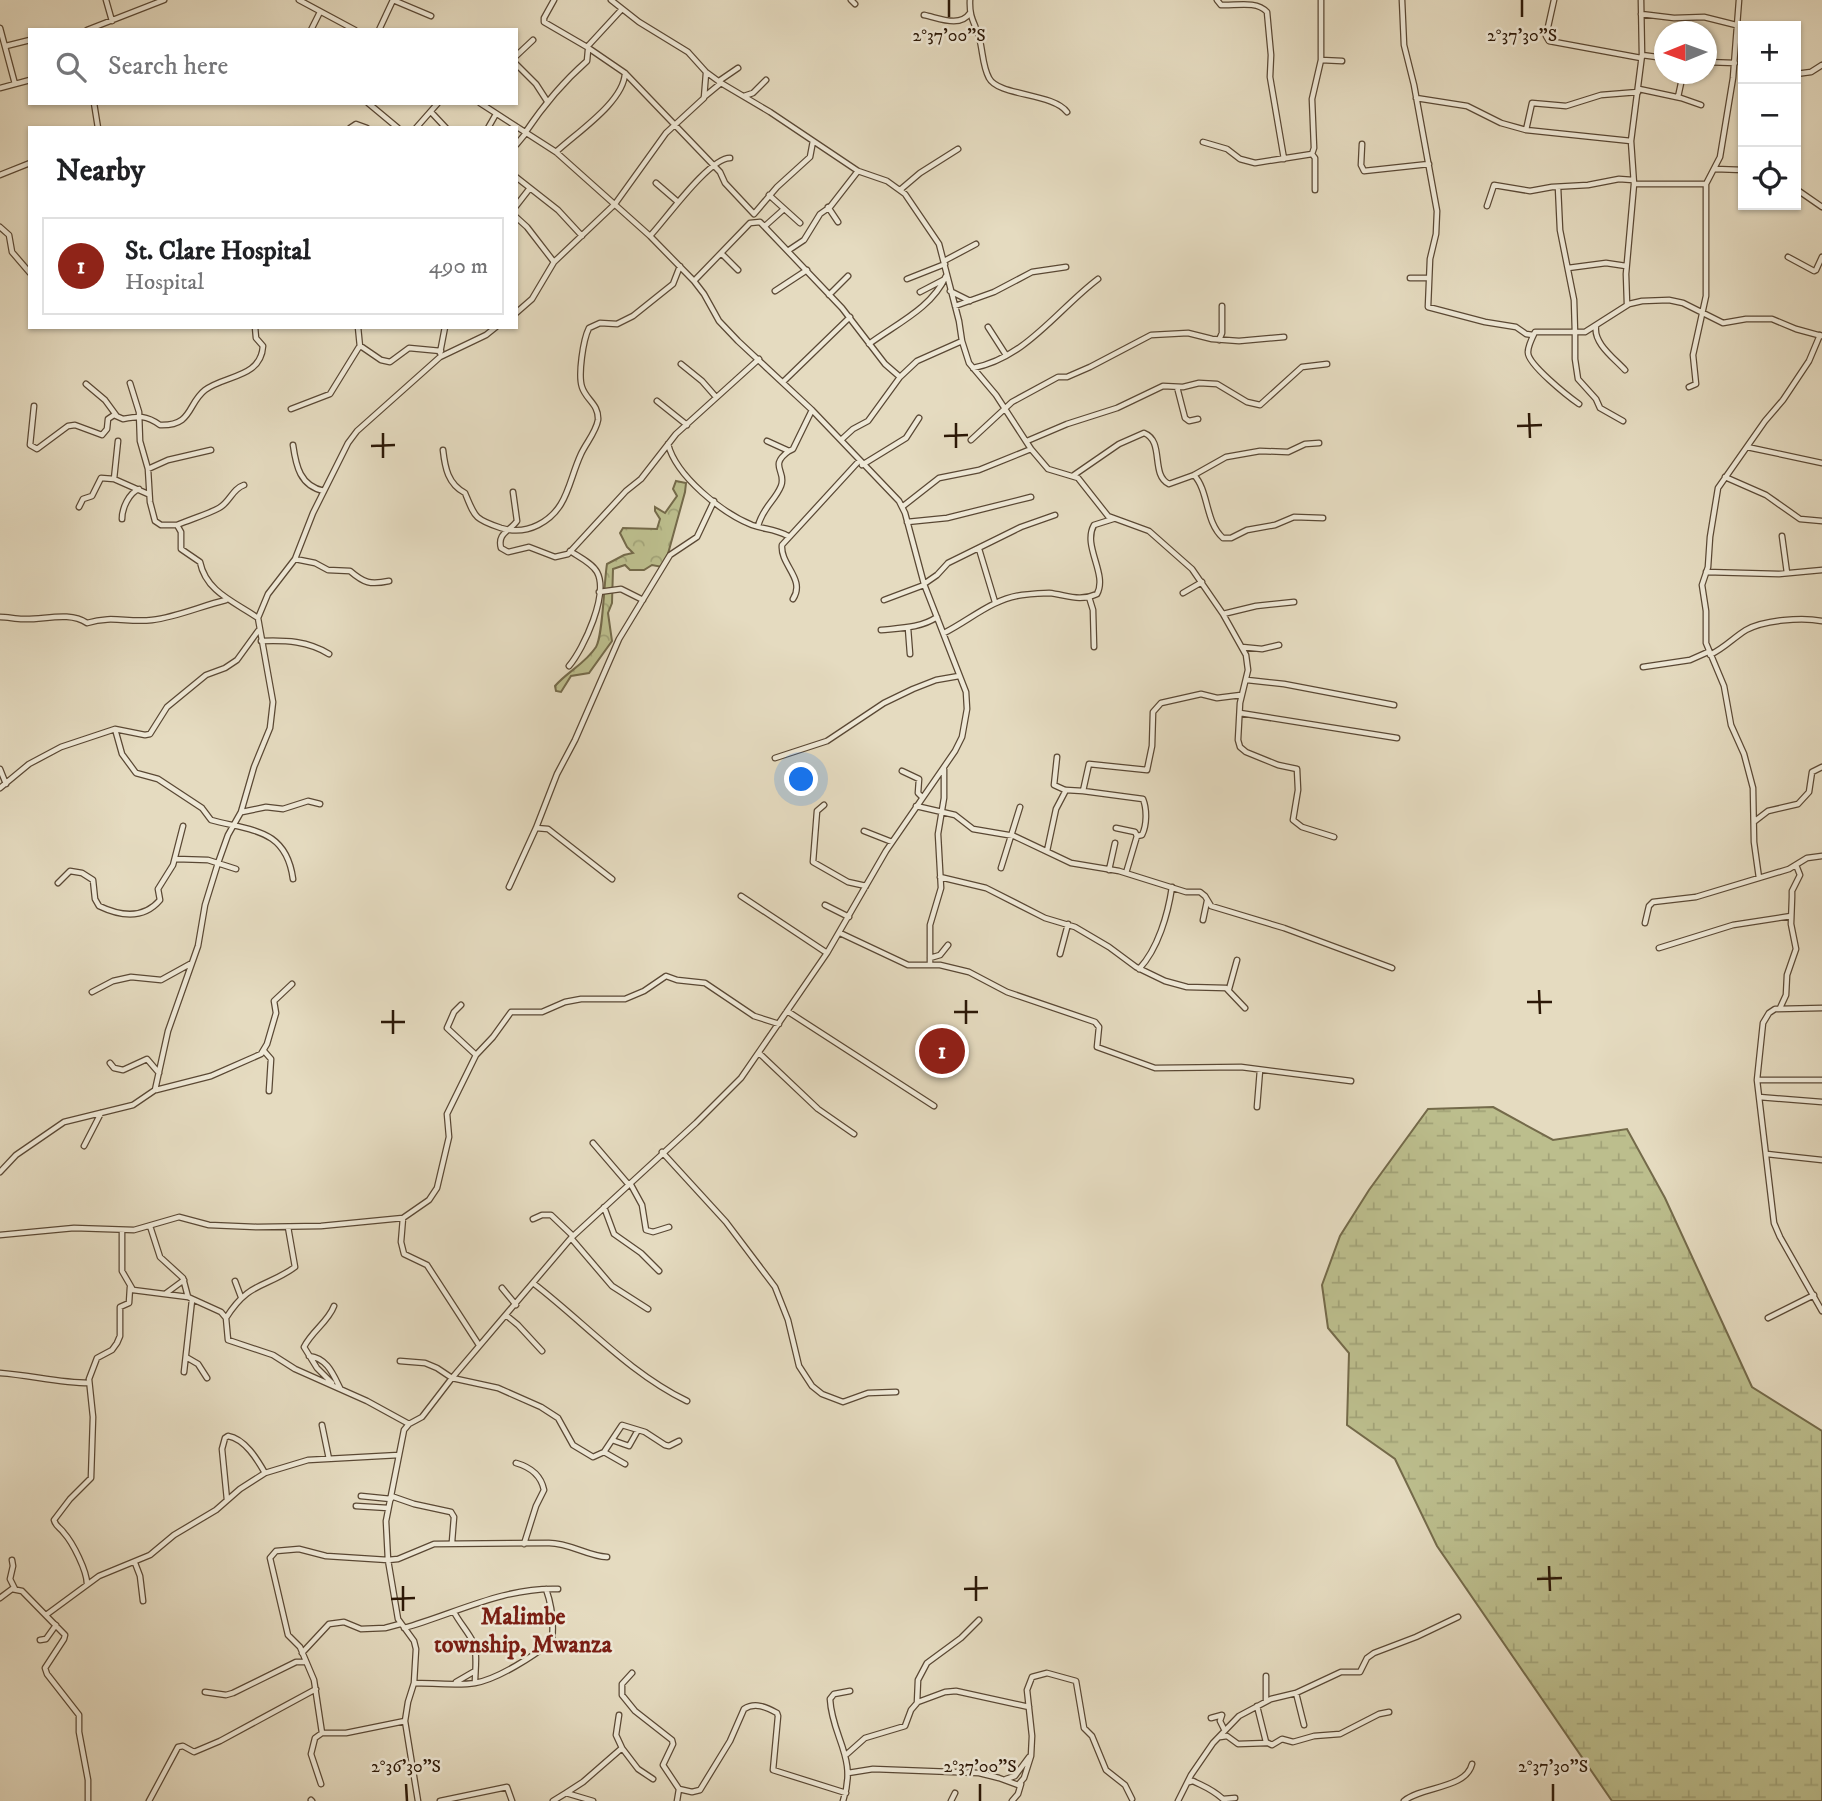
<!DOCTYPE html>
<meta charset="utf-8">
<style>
body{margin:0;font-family:"IM FELL DW Pica",serif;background:#f6f6f6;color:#202124}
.controls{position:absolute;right:21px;top:21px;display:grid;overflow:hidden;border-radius:0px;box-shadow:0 2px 5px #0004}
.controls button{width:63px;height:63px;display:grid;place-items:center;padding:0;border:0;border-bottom:2px solid #e0e0e0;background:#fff;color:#202124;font:35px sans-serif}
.compass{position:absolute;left:1654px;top:21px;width:63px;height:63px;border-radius:50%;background:#fff;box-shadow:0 2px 5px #0004;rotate:269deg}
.you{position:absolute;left:802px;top:780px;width:24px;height:24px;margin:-18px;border:5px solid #fff;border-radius:50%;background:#1a73e8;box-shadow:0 0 0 10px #1a73e833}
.badge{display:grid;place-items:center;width:46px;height:46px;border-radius:50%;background:#8f2418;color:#fff;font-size:23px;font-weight:700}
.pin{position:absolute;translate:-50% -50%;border:4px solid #fff;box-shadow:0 2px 7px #0006}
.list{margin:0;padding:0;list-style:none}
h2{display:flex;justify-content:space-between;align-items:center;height:91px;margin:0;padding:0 28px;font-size:30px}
h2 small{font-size:23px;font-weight:400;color:#757577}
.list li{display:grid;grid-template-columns:46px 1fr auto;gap:21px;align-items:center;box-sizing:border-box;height:98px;margin:0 14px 14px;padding:0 14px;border:2px solid #e0e0e0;border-radius:0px}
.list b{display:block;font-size:26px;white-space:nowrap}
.list p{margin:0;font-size:23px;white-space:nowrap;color:#757577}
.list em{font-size:23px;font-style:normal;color:#757577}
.icon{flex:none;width:38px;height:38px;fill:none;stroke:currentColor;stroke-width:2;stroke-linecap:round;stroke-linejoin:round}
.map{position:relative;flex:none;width:1822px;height:1801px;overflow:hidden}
.search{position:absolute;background:#fff;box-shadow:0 2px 5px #0004;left:28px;top:28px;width:490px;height:77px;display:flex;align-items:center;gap:18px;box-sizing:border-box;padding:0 24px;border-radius:0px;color:#757577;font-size:26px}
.panel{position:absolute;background:#fff;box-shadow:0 2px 5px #0004;left:28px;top:126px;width:490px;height:203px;border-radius:0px}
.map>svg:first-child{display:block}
.forest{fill:url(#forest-crowns);stroke:#746a4a;stroke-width:2}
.wetland{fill:url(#wetland-marsh);stroke:#746a4a;stroke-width:2}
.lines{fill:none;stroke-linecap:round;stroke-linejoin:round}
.minor-casing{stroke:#5a4834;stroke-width:7}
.minor{stroke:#eee8d6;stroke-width:4.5}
.ticks{fill:none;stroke:#2b1706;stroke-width:2.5}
.labels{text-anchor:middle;stroke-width:5;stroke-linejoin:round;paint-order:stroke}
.quarter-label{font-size:24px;font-weight:bold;fill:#7a1f14;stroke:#eee8d6}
.ticks-label{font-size:18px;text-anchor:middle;fill:#2b1706;stroke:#eee8d6;stroke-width:5;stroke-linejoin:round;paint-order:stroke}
</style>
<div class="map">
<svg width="1822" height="1801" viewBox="0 0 1822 1801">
<defs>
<pattern id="forest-crowns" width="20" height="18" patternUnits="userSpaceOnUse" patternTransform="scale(1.75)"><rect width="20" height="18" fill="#bcbe8d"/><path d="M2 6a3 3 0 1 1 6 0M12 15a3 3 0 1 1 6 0" fill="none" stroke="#a2a378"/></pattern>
<pattern id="wetland-marsh" width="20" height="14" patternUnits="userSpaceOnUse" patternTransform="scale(1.75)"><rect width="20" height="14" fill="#bcbe8d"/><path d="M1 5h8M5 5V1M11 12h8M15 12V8" fill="none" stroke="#a2a378"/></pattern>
</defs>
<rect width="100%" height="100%" fill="#e5dbc0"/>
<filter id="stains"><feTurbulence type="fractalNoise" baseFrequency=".00286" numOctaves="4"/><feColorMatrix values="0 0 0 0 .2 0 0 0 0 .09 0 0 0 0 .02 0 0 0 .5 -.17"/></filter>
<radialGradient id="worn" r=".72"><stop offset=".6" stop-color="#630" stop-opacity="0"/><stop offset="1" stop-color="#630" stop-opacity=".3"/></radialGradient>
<path class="forest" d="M676,481L686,483L685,492L666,561L662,567L652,565L644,570H630L625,565L613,569L612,603L608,613L612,641L589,673L571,676L561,692L556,691L555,686C568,671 585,664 596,647C603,636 604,581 607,564L624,555L633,553L627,547L620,533L623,528L657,529L660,519L655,511V507L665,513L677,496L673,489Z"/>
<path class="wetland" d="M1493,1107L1553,1140L1627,1129L1665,1198L1752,1387L1822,1431V1801H1612L1437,1546L1395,1459L1347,1425L1349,1353L1328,1328L1322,1285L1340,1236L1369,1190L1428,1109Z"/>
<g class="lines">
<g class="minor-casing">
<path id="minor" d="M106,0L112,21
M299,0L355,30
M393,0L431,16
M554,0L544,18V22L587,47L622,9
M611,0L639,22L688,52L706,72L721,83L770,112L858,171L887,181L905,194L939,244L959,321L962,341L969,363L996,395L1031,449L1048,469L1078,478L1108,516L1149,531L1192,569L1223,614L1246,655L1248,670L1240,703L1238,740L1240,747L1246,752L1278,765L1297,769L1298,790L1293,820L1302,827L1334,837
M851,0L855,4
M970,0C969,20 976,23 980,41C983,54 983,67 989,78C998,96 1053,93 1067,112
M1217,0L1221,5C1235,6 1256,0 1267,12L1271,55L1270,77L1284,159
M1402,0L1404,45L1414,85L1437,211L1436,234L1430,259L1428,307L1485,322L1516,327L1526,334L1533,335
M1554,0L1546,36L1549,41L1641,58
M1641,14L1674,18L1704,17L1736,25
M924,15C939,18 960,28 970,13
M0,28L15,84
M87,30L164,0
M311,30L320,12
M379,30L393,0
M6,46L30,40
M587,47L625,73L720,172L725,183L754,214
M1642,55L1664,58
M516,56L533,40
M1321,60L1342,61
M1706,62L1735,63
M516,64L536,84L547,101
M1796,74L1811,72L1822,65
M719,81L738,68
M0,88L30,80
M1639,89L1681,98L1701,105
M744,96L753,93L766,80
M704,97L721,83
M1678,97L1683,74
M1416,98L1467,106L1501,123L1526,130L1631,141
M94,103L98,128
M368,103L398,128
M431,112L446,128
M350,128L356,124L367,128
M416,128L438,103
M488,128L496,114
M1526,130L1532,103L1566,106L1601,95L1638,92
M525,133C543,106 563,82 587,61L588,50
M1203,142L1227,149L1240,159L1255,163L1312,154L1314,148L1312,99L1321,60V0
M1362,144L1361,165L1364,171L1429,164
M516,145L526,133
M556,152C576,133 624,102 625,73
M1312,154L1315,158V190
M1715,169L1743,170
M0,175L30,163
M516,177L558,210L582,236
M656,183L678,202
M1634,184H1706
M1558,187L1560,230L1574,300L1575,333
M1796,189L1822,207
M900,190L920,173L958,149
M769,195L800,223
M516,206L530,188
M1487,206L1494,185L1530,191L1552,187L1588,185L1619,179L1633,180
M828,207L838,222
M754,214L777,187L810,157L813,141
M516,217L527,227L554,262
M765,226L784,209
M0,227L9,235L12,252L30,273
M650,236C666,219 709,158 730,158
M789,250L804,240L820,214L830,207L858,171
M722,254L738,270
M1788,257L1814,271L1816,270L1822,257
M944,261L976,244
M1568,268L1606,263L1626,266
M1410,278H1429
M907,279L945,264
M694,281L750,223L760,222L842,308L885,364L900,377
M775,291L807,270
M950,291L970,301
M920,292L945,279
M829,295L848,276
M1627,304L1626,274L1634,184L1631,141L1642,55L1641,0
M955,306L994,292L1032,272L1066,267
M516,313L532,299L554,262L615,204L666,133L704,98L706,73
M1596,326C1593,343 1614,358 1625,370
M358,327L360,347
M988,327L1006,355
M1575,333V359L1578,379L1596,399L1600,408L1623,421
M1219,340L1222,333V306
M869,344C896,324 932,308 946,276
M440,353L445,327
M681,364L702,381L716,397
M973,368C1026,358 1058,309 1098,279
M783,382L850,317
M130,383L139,412L140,441L148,469L150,502L155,521L161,525H177L181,532V549L200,562C206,592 235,602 258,618
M86,384L105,400L116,415
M1177,387L1185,418L1189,421L1198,419
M1689,387L1696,384L1693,355L1706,296V184L1720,157L1733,78L1739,0
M657,401L687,425
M1579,404C1569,397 1527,364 1528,352C1528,347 1533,336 1535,332H1585L1629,304L1642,301L1669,300L1683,303L1723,323L1746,319H1772L1796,329L1822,336
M34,406L30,445L37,449L68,426L75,425L102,435L107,429L108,419L114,415L123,419C139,416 146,415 160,425C193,426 187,404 205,390C225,375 261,378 263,346L256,338L255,327
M291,409L330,394L359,347H362L381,360L390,362L409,348L441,351
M841,440L853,429L868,421L900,377L917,361L962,341
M971,440L1012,402L1058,377H1067L1090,367L1151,335L1188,333L1212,339L1239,341L1284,337
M767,441L789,451L793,449L812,410
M1027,441L1067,424L1117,408L1163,386L1183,387L1199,383L1217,384L1247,402L1260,405L1302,367L1327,364
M668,444C676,476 722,513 752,525C766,530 773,528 788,536
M293,445C296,466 300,486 324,491
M1747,447L1822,463
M443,450C445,468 448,484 465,493C475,517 474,519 501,528C514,532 526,531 538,525C568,510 568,482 581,454C586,443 596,432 598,420C599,404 586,400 582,387C578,375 583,340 589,328L600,323L617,324L633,316L673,284L680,266
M862,465L906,438L919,418
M148,469L168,460L211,450
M1074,475L1119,444L1144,433C1165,441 1150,475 1169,484L1194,475L1226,457L1260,451L1288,452L1305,444L1319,443
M1194,475C1209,491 1205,522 1223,538H1231L1247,530L1275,525L1294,517L1323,518
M1725,477L1766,495L1800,519L1822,521
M114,479L118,441
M513,492L517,521C510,531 497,533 501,548L508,552L529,547L555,557L568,554L626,491L641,479L676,434L759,359
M79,507L83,499L92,496L101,478L114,479L148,494
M902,507L939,478L979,470L1031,449
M122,519C122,508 129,493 139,489
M907,522L947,518L1031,497
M177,525C191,519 206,515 219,508C230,502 232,489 244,485
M758,526C763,507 775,501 781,486C787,471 768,466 789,451
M1782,536L1787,573
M979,549L995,602
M295,559L315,563L328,570L350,571C364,583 370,585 389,581
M1706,572L1779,574L1822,570
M924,584L937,575L948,563L1021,527L1055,515
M599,592L621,589L643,600
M1183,593L1202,582
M1089,597L1093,610L1094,647
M793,599C806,579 780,565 782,545L859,461
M884,600L924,585
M1223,614L1256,606L1294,602
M0,617C8,617 15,619 23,619C44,620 69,611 87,623C113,615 127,623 152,620C177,617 201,606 226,600
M908,628L910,654
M881,630C900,628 921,628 937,617
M944,633C970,620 992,599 1022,595C1031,594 1040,593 1049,593C1067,595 1079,602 1097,594C1108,574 1082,546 1094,525L1113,519
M261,641C286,640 308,641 329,654
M1242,647L1262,649L1279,645
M1710,655C1726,647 1733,638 1746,630C1764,620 1802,617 1822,621
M569,666C584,648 609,594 597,572C592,563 579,557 570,551
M1643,667L1690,660L1708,652
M1247,680L1284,684L1394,705
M1240,713L1397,738
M115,729L122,754L136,773L158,779L202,808L211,820C251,831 286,828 293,879
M1057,757L1054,785L1065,790
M775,758L827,741L884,703L913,689L936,680L959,676
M0,769L6,784
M902,771L919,779L918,793L922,797
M0,788L29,764L61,747L115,729L145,735L150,734L167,707L206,675L225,668L237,660L258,631
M1083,791L1143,799C1147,809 1147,825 1142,835L1137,836
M824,805L817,811L813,862L848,882L866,886
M916,806L955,815L973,829L1014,836L1071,863L1119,871L1186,892H1200L1205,896L1211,906L1284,928L1392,968
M242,812L266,807L283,809L308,801L320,804
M1755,821L1768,811L1798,804L1809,792L1812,772L1822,767
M536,828L548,829L612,879
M1116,828L1135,832L1137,836L1126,873
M864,831L892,842
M1047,851L1056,809L1066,790L1083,791L1089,764L1147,770L1152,746L1153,712L1161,703L1201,694L1217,698L1241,695
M176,859L208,860L236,869
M1001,868L1020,807
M1109,870L1115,843
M940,877L986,888L1045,918L1075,927L1109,947L1136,967L1165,981L1187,987L1226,988L1245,1008
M1759,878L1754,842L1753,788L1744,754L1731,725L1724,686L1706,643V611L1702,585L1708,567L1710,537L1718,488L1765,421L1783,400L1809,361L1820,335
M58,883L70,871L82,873L93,880L95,899L99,906C120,916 143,920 160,900L158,889L173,865L183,826
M509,887L536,828L557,774L575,740L619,639L670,555L697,537L714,501
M741,896L827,953
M825,905L849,917
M1203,920L1207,901
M1645,923L1649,906L1653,902L1696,897L1789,869L1807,858L1822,856
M840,933L908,965H940L969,972L1007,992L1095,1022L1099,1027L1097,1047L1155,1068L1241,1067L1351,1081
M1659,948L1733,925L1791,916
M1060,954L1068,924
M930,958L940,955L948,945
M930,964V925L941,888L938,834L944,798V769
M1139,969C1158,949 1168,914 1172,887
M1229,989L1237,960
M92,992L113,981L131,977L161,980L190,964
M461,1005L454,1012L447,1028L476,1055
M1780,1008L1786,995L1787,975L1796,949L1791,924L1792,897V891L1800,875L1796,865
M1822,1008L1775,1009L1769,1013L1763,1023L1757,1080L1774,1223L1780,1237L1822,1311
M787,1011L934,1106
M264,1051L271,1059L269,1091
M759,1053L818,1109L854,1134
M110,1063L114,1068L123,1070L147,1059L159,1073
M1757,1080H1822
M156,1090L211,1076L261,1054L267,1044L276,1013L274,1001L292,984
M1759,1097L1822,1102
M1257,1107L1260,1070
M593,1143L629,1185
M84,1146L101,1113
M662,1152L726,1222L775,1287L788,1320L799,1366L812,1386L822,1394L843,1402L868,1393L896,1392
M1767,1154L1822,1160
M0,1172L16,1155L64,1122L133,1105L155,1090L168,1031L198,946L205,905L218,863L228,835L241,812L254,767L270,728L273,702L258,618L268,594L295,559L313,513L348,443L357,431L440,357L486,335L496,327
M630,1183L642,1205L646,1230L653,1232L669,1227
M604,1207L614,1234L641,1253L659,1271
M403,1218L401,1242L404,1254L427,1265L479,1345
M533,1219L542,1215H551L573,1236
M150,1226L160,1257L183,1278L188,1297L221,1312L226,1318L228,1340L273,1355L295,1369L367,1401L409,1424
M122,1231V1271L133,1290L188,1297
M0,1235L74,1228L134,1230L179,1217L209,1225L257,1227L321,1226L403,1218L429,1200L437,1188L449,1137L447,1114L476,1055L493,1037L511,1012H542L565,1002L581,999H625L644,991L666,976L677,980L705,983L754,1016L779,1024
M571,1238L612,1286L648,1309
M235,1281L241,1297
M533,1283C584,1322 629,1373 687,1401
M502,1288L516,1305
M165,1294L184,1280
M507,1316L518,1325L542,1351
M226,1318C249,1281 266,1288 295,1267L288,1227
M1768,1318L1814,1295
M309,1356C327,1358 333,1374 340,1388
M186,1357L198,1364L207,1378
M400,1361L425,1363L437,1368L452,1378L498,1388L541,1407L558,1418L573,1445L593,1457L604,1452L622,1425L645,1432L665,1445L669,1446L679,1441
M184,1372L192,1300
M0,1373C30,1375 59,1383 89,1383
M332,1383L317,1368L304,1347C312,1331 328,1322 334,1306
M322,1425L329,1459
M612,1440L629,1446L638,1430
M604,1452L625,1464
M516,1463C530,1467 541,1475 544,1490L536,1506L524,1544
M361,1496L391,1499
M391,1496L414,1504L451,1512L454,1517L452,1542
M227,1500L222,1449L225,1438L228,1436C245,1439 257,1459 265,1473
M356,1506L388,1508
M12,1560L13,1566L10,1579L15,1589
M135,1563L140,1576L143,1601
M87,1584C87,1571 73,1543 64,1533C60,1527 56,1527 54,1520L70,1499L91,1478L93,1417L89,1379L97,1358L112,1350L117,1343L120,1336V1307L129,1303L130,1287
M0,1598L12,1589L22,1591L65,1635L64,1639L45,1668L47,1674L79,1715V1732L88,1780V1801
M454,1612C459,1622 469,1633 473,1642C478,1654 475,1670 475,1683
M46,1615L99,1576L150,1555L174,1535L216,1510L240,1489L265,1473L308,1460L399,1455
M404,1628C454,1614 504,1587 558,1589
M40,1640L46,1639L56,1625
M302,1653L329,1624L344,1622L361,1629L385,1628L400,1624
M632,1673L622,1684V1695L635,1711L672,1740L673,1744L663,1765L679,1789L692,1792L700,1790L730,1741L744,1709C755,1702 766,1707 777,1713L778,1716L773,1770L846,1793
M1266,1676V1701
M456,1682L475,1671
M414,1683C431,1683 459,1686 475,1683C498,1679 534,1656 552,1641C554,1622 552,1606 546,1589
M205,1692L226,1695L233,1693L296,1662H305
M1296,1693L1304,1725
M918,1702L945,1692L956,1691L1029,1707
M1257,1706L1266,1742L1272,1745L1282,1739L1293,1742L1314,1736L1340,1734L1379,1714L1389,1712
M1211,1718L1222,1715L1220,1721L1224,1729
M405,1721L346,1733H322L314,1680L300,1647L288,1635L270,1558L276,1551L299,1549L326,1556L388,1560L398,1559L434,1544L549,1543C570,1543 587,1556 607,1557
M1220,1737L1227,1736L1238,1744L1267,1743
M622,1748L638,1769L653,1779
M847,1754L865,1738L905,1726L911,1710L917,1703L918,1680L927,1663L961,1638L979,1620
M848,1773L873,1769L979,1773L999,1778L1018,1785L1024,1778L1031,1756L1032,1736L1027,1690L1032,1677L1047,1673L1076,1681L1084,1728L1092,1736L1106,1770L1125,1785L1132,1799
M1006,1779L1015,1776L1029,1757
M1189,1782L1193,1781C1205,1787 1212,1789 1223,1799L1235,1798
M321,1784L311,1754L315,1738L322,1733
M566,1793L583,1782L622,1748L616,1735L619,1715
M311,1800L312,1801
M149,1801L178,1747L183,1746L194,1752L220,1741L316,1689
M418,1801L405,1721L408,1702L414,1683L416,1649L414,1641L398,1619L388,1560L386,1521L404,1430L409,1424L422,1417L452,1378L571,1238L696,1123L741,1078L827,953L886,851L955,751L962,737L967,709L966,692L924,584L905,513L899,501L812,410L738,341L719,321L704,294L694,281L650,236L556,152L480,103
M440,1801L507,1787L512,1801
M553,1801L566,1793L593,1801
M677,1801L679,1789
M843,1801C858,1757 832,1738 830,1699L834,1694L850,1691
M951,1801L955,1793
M1012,1801L1018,1794L1021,1784
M1178,1801L1191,1775L1213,1743L1239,1716L1271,1699L1296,1693L1341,1672H1360L1367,1658L1374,1653L1416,1637L1458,1617
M1404,1801C1422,1786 1466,1789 1472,1764"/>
</g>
<use href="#minor" class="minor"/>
</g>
<path class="ticks" d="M949,0V17M1522,0V17M1529,413L1530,438M956,423V448M1517,426L1542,425M383,433V458M944,436L968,435M371,446L395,445M1539,990L1540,1014M966,1000V1024M1527,1002H1552M393,1010V1034M954,1012H978M381,1022H405M1549,1566L1550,1591M976,1576V1601M1537,1579L1562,1578M403,1586V1611M964,1589L988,1588M391,1599L415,1598M406,1784L407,1801M980,1784V1801M1553,1784V1801"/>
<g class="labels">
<g class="quarter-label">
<text x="523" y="1624">Malimbe<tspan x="523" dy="28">township, Mwanza</tspan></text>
</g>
</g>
<g class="ticks-label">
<text x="949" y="41">2°37'00"S</text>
<text x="1522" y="41">2°37'30"S</text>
<text x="406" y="1772">2°36'30"S</text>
<text x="980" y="1772">2°37'00"S</text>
<text x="1553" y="1772">2°37'30"S</text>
</g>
<rect width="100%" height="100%" filter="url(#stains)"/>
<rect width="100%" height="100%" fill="url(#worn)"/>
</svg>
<div class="controls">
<button>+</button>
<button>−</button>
<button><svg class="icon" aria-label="locate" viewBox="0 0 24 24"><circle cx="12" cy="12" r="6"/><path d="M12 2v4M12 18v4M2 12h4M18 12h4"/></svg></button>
</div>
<svg class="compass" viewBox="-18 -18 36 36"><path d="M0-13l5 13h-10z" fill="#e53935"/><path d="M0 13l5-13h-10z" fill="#757577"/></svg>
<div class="you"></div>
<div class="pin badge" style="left:942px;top:1051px">1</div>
<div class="search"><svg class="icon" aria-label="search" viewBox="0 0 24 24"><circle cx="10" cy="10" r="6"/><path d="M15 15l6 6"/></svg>Search here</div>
<section class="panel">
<h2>Nearby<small></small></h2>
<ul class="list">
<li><span class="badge">1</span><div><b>St. Clare Hospital</b><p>Hospital</p></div><em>490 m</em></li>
</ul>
</section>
</div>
